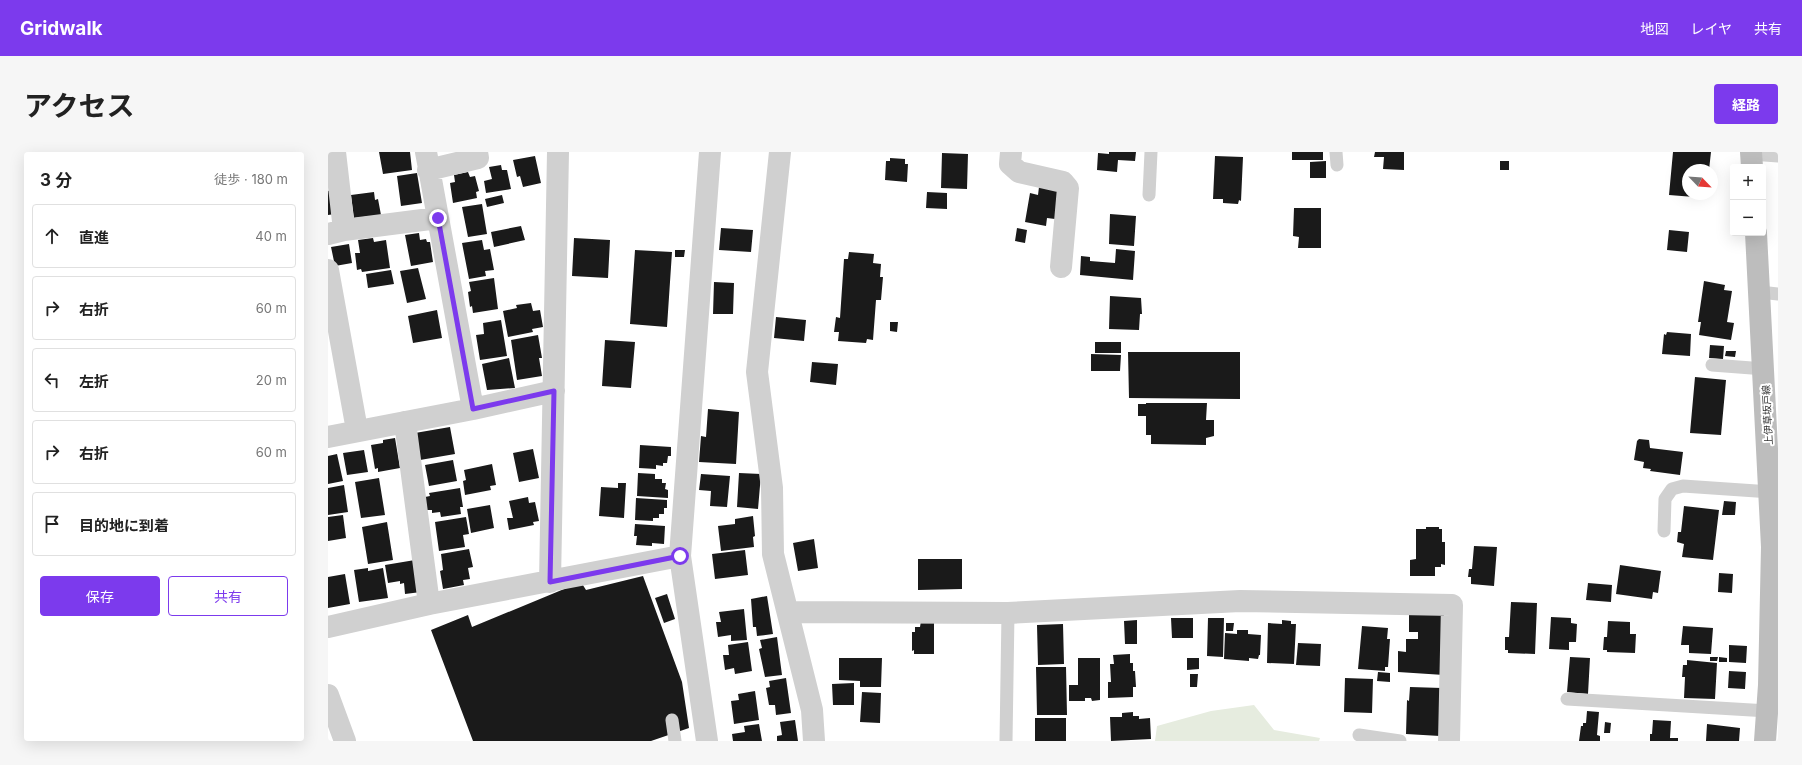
<!DOCTYPE html>
<html lang="ja">
<meta charset="utf-8">
<style>
body{margin:0;font-family:Inter,"Noto Sans JP",sans-serif;background:#f6f6f6;color:#222}
.controls{position:absolute;right:12px;top:12px;display:grid;overflow:hidden;border-radius:4px;box-shadow:0 4px 16px #0002}
.controls button{width:36px;height:36px;display:grid;place-items:center;padding:0;border:0;border-bottom:1px solid #e0e0e0;background:#fff;color:#222;font:20px sans-serif}
.compass{position:absolute;left:1354px;top:12px;width:36px;height:36px;border-radius:50%;background:#fff;box-shadow:0 4px 16px #0002;rotate:115deg}
.stop{position:absolute;width:12px;height:12px;margin:-9px;border:3px solid #7c3aed;border-radius:50%;background:#fff}
.stop.end{background:#7c3aed;border-color:#fff;box-shadow:0 1px 4px #0008}
.list{margin:0;padding:0;list-style:none}
h2{display:flex;justify-content:space-between;align-items:center;height:52px;margin:0;padding:0 16px;font-size:17px}
h2 small{font-size:13px;font-weight:400;color:#767676}
.list li{display:grid;grid-template-columns:26px 1fr auto;gap:12px;align-items:center;box-sizing:border-box;height:64px;margin:0 8px 8px;padding:0 8px;border:1px solid #e0e0e0;border-radius:4px}
.list b{display:block;font-size:15px;white-space:nowrap}
.list em{font-size:13px;font-style:normal;color:#767676}
.actions{display:flex;gap:8px;padding:12px 16px}
.actions a{flex:1;padding:9px 0;border:1px solid #7c3aed;border-radius:4px;text-align:center;font-size:14px;color:#7c3aed}
.actions .main{background:#7c3aed;color:#fff}
.icon{flex:none;width:22px;height:22px;fill:none;stroke:currentColor;stroke-width:2;stroke-linecap:round;stroke-linejoin:round}
.map{position:relative;flex:none;width:1450px;height:589px;overflow:hidden;border-radius:4px}
header{display:flex;align-items:center;gap:24px;box-sizing:border-box;height:56px;padding:0 20px;background:#7c3aed;color:#fff}
header strong{font-size:19px}
nav{display:flex;gap:22px;margin-inline-start:auto;font-size:14px}
.intro{display:flex;align-items:center;justify-content:space-between;box-sizing:border-box;height:96px;padding:0 24px}
h1{margin:0;font-size:28px}
.button{padding:10px 18px;border-radius:4px;background:#7c3aed;color:#fff;font-size:14px;font-weight:700}
main{display:flex;gap:24px;padding:0 24px}
aside{flex:1;background:#fff;border-radius:4px;box-shadow:0 4px 16px #0002}
.map>svg:first-child{display:block}
.green{fill:#e6ecdf}
.building{fill:#1a1a1a}
.lines{fill:none;stroke-linecap:round;stroke-linejoin:round}
.service{stroke:#d0d0d0;stroke-width:13}
.minor{stroke:#d0d0d0;stroke-width:22}
.tertiary{stroke:#d0d0d0;stroke-width:22}
.secondary{stroke:#bdbdbd;stroke-width:22}
.route{stroke:#7c3aed;stroke-width:5}
.labels{text-anchor:middle;stroke-width:4;stroke-linejoin:round;paint-order:stroke}
.street-label{font-size:10px;fill:#333;stroke:#fff}
</style>
<header>
<strong>Gridwalk</strong>
<nav><a>地図</a><a>レイヤ</a><a>共有</a></nav>
</header>
<div class="intro"><h1>アクセス</h1><a class="button">経路</a></div>
<main>
<aside>
<h2>3 分<small>徒歩 · 180 m</small></h2>
<ul class="list">
<li><svg class="icon" aria-label="ahead" viewBox="0 0 24 24"><path d="M12 20V5M6 11l6-6 6 6"/></svg><div><b>直進</b></div><em>40 m</em></li>
<li><svg class="icon" aria-label="right" viewBox="0 0 24 24"><path d="M7 20v-9h11M14 6l5 5-5 5"/></svg><div><b>右折</b></div><em>60 m</em></li>
<li><svg class="icon" aria-label="left" viewBox="0 0 24 24"><path d="M17 20v-9H6M10 6l-5 5 5 5"/></svg><div><b>左折</b></div><em>20 m</em></li>
<li><svg class="icon" aria-label="right" viewBox="0 0 24 24"><path d="M7 20v-9h11M14 6l5 5-5 5"/></svg><div><b>右折</b></div><em>60 m</em></li>
<li><svg class="icon" aria-label="arrive" viewBox="0 0 24 24"><path d="M6 21V4h12l-3 4 3 4H6"/></svg><div><b>目的地に到着</b></div></li>
</ul>
<div class="actions"><a class="main">保存</a><a>共有</a></div>
</aside>
<div class="map">
<svg width="1450" height="589" viewBox="0 0 1450 589">
<rect width="100%" height="100%" fill="#fff"/>
<path class="green" d="M926,553L946,578L992,586L991,589H827L829,574L883,559Z"/>
<path class="building" d="M51,0H82L84,18L55,22Z
M781,0H808L807,9L790,8L789,20L769,18L770,1L781,2Z
M964,0H995V8H964Z
M1047,0H1076V18L1055,17L1056,5H1046Z
M1345,0H1383L1381,18H1360V42H1379V46L1341,43Z
M614,1L640,2L639,37L613,36Z
M207,4L213,31L195,35L192,24L189,25L185,8Z
M887,4L915,5L913,49L911,48L910,52L895,51V47H885Z
M562,6L577,7V12H580L579,30L557,28L558,9H562Z
M998,9V26H982V10Z
M1172,9H1181V18H1172Z
M173,13L174,18H179L183,37L158,41L156,29L164,27L161,15Z
M140,20L142,25L147,24L151,39L148,40L149,46L125,51L122,31L127,30L126,23Z
M89,21L94,51L73,54L69,24Z
M711,35L732,39L727,67L719,66L718,74L697,70L702,41L710,43Z
M3,38L7,62L0,63V39Z
M46,40L47,48L50,47L53,63L26,66L23,43Z
M599,40L619,41V57L598,56Z
M174,43L176,51L159,55L157,47Z
M154,52L159,82L140,85L134,55Z
M966,56H993V96H970L971,85L965,84Z
M782,62L808,64L806,94L781,92Z
M193,74L197,88L166,95L163,80Z
M393,76L425,78L423,100L391,98Z
M689,76L699,78L697,91L687,89Z
M1341,78L1361,80L1359,100L1339,98Z
M91,81L92,88L98,87L99,90H102L105,110L83,114L77,83Z
M45,86L46,90L58,88L62,116L34,120L33,117L29,118L27,101H32L30,88Z
M246,86L282,88L280,126L244,124Z
M154,88L156,98L162,97L166,118L157,119L158,124L141,127L134,91Z
M21,92L24,111L7,114L3,95Z
M788,97L807,99L805,128L752,123L753,104L762,105V109L787,111Z
M307,98L344,100L339,175L302,172Z
M347,98H357L356,105H347Z
M521,100L546,102L545,111L553,112L552,125H555L553,148H548L545,188L539,187L538,191L510,189L511,180H506L508,165L512,166L516,107H520Z
M90,116L98,147L79,151L72,119Z
M63,118L66,132L40,136L38,122Z
M166,126L170,157L145,161L144,154L142,155L140,140L143,139L141,130Z
M1376,129L1397,133L1396,138L1404,139L1399,170L1406,171L1403,188L1371,183L1373,170H1370Z
M386,130L406,131L405,162H385Z
M782,144L813,146L814,162H812L811,178L781,177Z
M203,151L205,159L212,158L215,175L204,177L205,180L180,185L175,159L189,156L188,153Z
M109,158L114,186L85,191L80,164Z
M448,165L478,168L476,189L446,186Z
M173,168L179,204L152,208L148,183L156,182L155,171Z
M562,170H570L569,180L562,179Z
M1339,180L1363,182L1362,204L1334,202L1336,182L1338,183Z
M210,183L214,206H211L214,224L189,228L183,188Z
M277,188L307,190L303,236L274,234Z
M767,190H793V201H767Z
M1382,193L1396,194L1395,207L1381,206Z
M1398,199H1408L1407,205L1397,204Z
M800,200H912V247L801,246Z
M763,202L793,203L792,219H763Z
M181,206L187,236L159,238L154,212Z
M484,210L510,212L508,233L482,230Z
M1367,225L1398,228L1393,283L1362,281Z
M818,251H879L878,268H886V284L878,286V293L823,292V283H818V264H810V252H818Z
M380,257L411,260L408,312L371,310L373,284L378,285Z
M122,275L127,302L92,308L87,281Z
M67,286L72,316L50,320V316L47,317L43,293L55,291V288Z
M1311,287L1321,288L1322,296L1355,300L1352,323L1322,319L1323,317L1315,316L1316,310L1306,308L1309,289Z
M312,293L343,295V304H340L339,311H335V314L328,313V317L311,316Z
M205,297L211,326L191,330L185,301Z
M36,298L40,320L19,323L15,301Z
M9,302L15,329L0,332V304Z
M125,308L129,329L101,334L97,313Z
M164,312L168,333L162,334L163,338L137,343L135,329L138,328L136,318Z
M310,321L327,322V327H334V331H338L337,337L340,338V346L309,344Z
M411,321L433,322L430,357L409,355Z
M373,322L402,324L399,355L382,354L383,339L371,338Z
M51,326L57,363L33,366L27,330Z
M290,331H298L296,366L271,364L273,335L290,336Z
M16,333L20,360L0,363V336Z
M132,336L135,355H132L133,362L113,365L112,360L104,361V358H99L97,345L102,344L101,341Z
M200,345L201,351L207,350L211,369L205,370L206,373L181,378L179,366H185L181,349Z
M308,346L339,348V356H336V362H331V366H325V369L307,368Z
M1396,349L1408,350L1407,363H1394Z
M162,353L166,376L143,381L139,357Z
M1356,354L1391,358L1385,408L1354,405L1356,392L1349,390L1350,380H1353Z
M15,363L18,386L0,389V365Z
M425,364L427,384L425,385L426,395L393,399L390,374L407,372V367Z
M138,365L141,382L135,383L137,395L111,399L107,370Z
M59,370L65,408L40,412L34,375Z
M307,372L337,374L336,392L324,391V394L308,393L309,384H306Z
M1098,375H1111V377H1114V390H1117V413L1113,412V415H1107V424H1082V408L1088,407V377H1098Z
M486,387L490,416L470,419L465,391Z
M1146,394L1169,395L1166,434L1143,432V425H1140L1141,417H1144Z
M141,397L145,415L140,416L142,427L135,428L136,433L115,437L112,419L115,418L113,402Z
M417,398L420,423L387,427L384,402Z
M590,407H634V437L590,438Z
M87,408L93,440L77,442L76,431L72,432V429L60,431L57,413Z
M1292,413L1333,419L1330,441L1325,440L1324,447L1288,442Z
M40,416V419L55,416L60,446L31,450L26,418Z
M1391,421L1405,422L1404,441L1390,440Z
M17,422L22,452L0,456V425Z
M315,424L354,530L361,576L323,589H145L103,478L140,463L144,475L253,430L258,438Z
M1260,431L1284,433L1283,450L1258,448Z
M339,442L347,467L336,471L327,446Z
M439,444L445,482L429,484L428,475H425L423,447Z
M1183,450L1209,451L1207,502L1180,501V498H1177V485H1181Z
M416,457L419,488L403,489V483L390,485L388,470H393L391,460Z
M1081,459L1116,460V523L1070,520V499L1078,500V487H1090V480H1081Z
M1223,465L1243,466V471L1249,472L1248,490H1241V498L1221,497Z
M843,466H865V486H844Z
M880,466H896L895,505L879,504Z
M809,468V492H797L796,469Z
M954,468L963,469V472H968L966,512L939,511L940,471L954,472Z
M593,469H606V502H586V498L584,499V480H587V475H592Z
M1280,469L1302,470V482H1308L1307,501L1279,500V498H1275L1276,485H1279Z
M898,471H906L905,479H898Z
M735,472L736,512L710,513L709,473Z
M1034,474L1060,476L1059,487H1062L1060,515H1057V519L1030,517Z
M1355,474L1385,476L1383,502L1361,501V493H1353Z
M909,478H920V482L933,483L932,503H931L930,507L921,506V509L896,507L897,481L909,482Z
M449,485L454,523L437,525L431,497L434,496L432,488Z
M420,490L424,519L407,522L406,516L397,518L395,503H401L400,493Z
M970,491L993,492L992,514L968,513Z
M1401,493L1419,494L1418,511L1401,510Z
M802,502V511H805V519H807L808,535H805V545L780,546V530H783L782,512H786L785,503Z
M1242,505L1262,506L1260,542L1239,540Z
M1382,505H1390L1389,509H1382Z
M1391,505L1399,506V510H1391Z
M511,506H554L553,535H532V529L511,528Z
M750,506H772V548L764,549L763,546H757V549H741V533H750Z
M859,506H871V517L859,518Z
M1359,508L1389,511L1387,547L1356,546L1357,525H1354L1355,513H1359Z
M708,515H738L739,563H709Z
M1401,519L1418,520L1417,537L1400,536Z
M1050,520L1062,521V530L1049,529Z
M862,522H870L869,535H862Z
M458,526L463,561L448,563L447,553H441L438,536L442,535L441,529Z
M1017,526L1045,527L1044,561L1016,560Z
M526,531V553H505L504,532Z
M1082,535L1114,536L1112,584L1078,582L1079,548L1081,549Z
M427,539L431,568L406,572L403,549L411,548L410,542Z
M534,540L553,541L552,571L532,570Z
M1259,559L1271,560L1269,583L1272,584V589H1251L1253,574H1255V571H1258Z
M805,560V564H811V567L822,566L823,587L783,589L782,565H794V561Z
M707,566H738V589H707Z
M467,568L470,589H449V584L454,583L452,570Z
M1325,568L1343,569L1342,586H1350V589H1322V582H1324Z
M1277,570L1283,571L1282,581H1276Z
M431,572L434,589H405L404,582L417,580L416,574Z
M1379,572L1412,576L1411,589H1378Z"/>
<g class="lines">
<path class="service" d="M1008,0L1009,13
M1423,2L1450,4
M821,43L823,0
M1432,140L1450,142
M1384,213L1437,217
M1336,379L1337,347L1344,337L1355,334L1443,340
M1239,547L1440,559
M344,568L347,589
M1031,583L1072,589
M678,589L680,461"/>
<path class="minor" d="M7,0L16,78
M98,0L145,257
M452,0L429,220L444,336L445,402L484,558L486,589
M683,0L682,12L691,20L735,30L740,36L733,115
M100,18L150,6L149,0
M0,82L16,78L110,66
M0,118L29,278
M77,270L101,452
M0,285L145,257L226,239
M222,430L230,0
M460,460L680,461L912,449L1124,453L1121,589
M0,475L101,452L352,404
M379,589L352,404L382,0"/>
<path class="tertiary" d="M0,543L17,589"/>
<path class="secondary" d="M1423,0L1424,15
M1428,81L1444,395L1441,533L1437,589"/>
</g>
<g class="lines">
<path class="route" d="M110,66L145,257L226,239L222,430L352,404"/>
</g>
<g class="labels">
<g class="street-label">
<text transform="translate(1439 263) rotate(-93)" y="4">上伊草坂戸線</text>
</g>
</g>
</svg>
<div class="controls">
<button>+</button>
<button>−</button>
</div>
<svg class="compass" viewBox="-18 -18 36 36"><path d="M0-13l5 13h-10z" fill="#e53935"/><path d="M0 13l5-13h-10z" fill="#767676"/></svg>
<div class="stop" style="left:352px;top:404px"></div>
<div class="stop end" style="left:110px;top:66px"></div>
</div>
</main>
